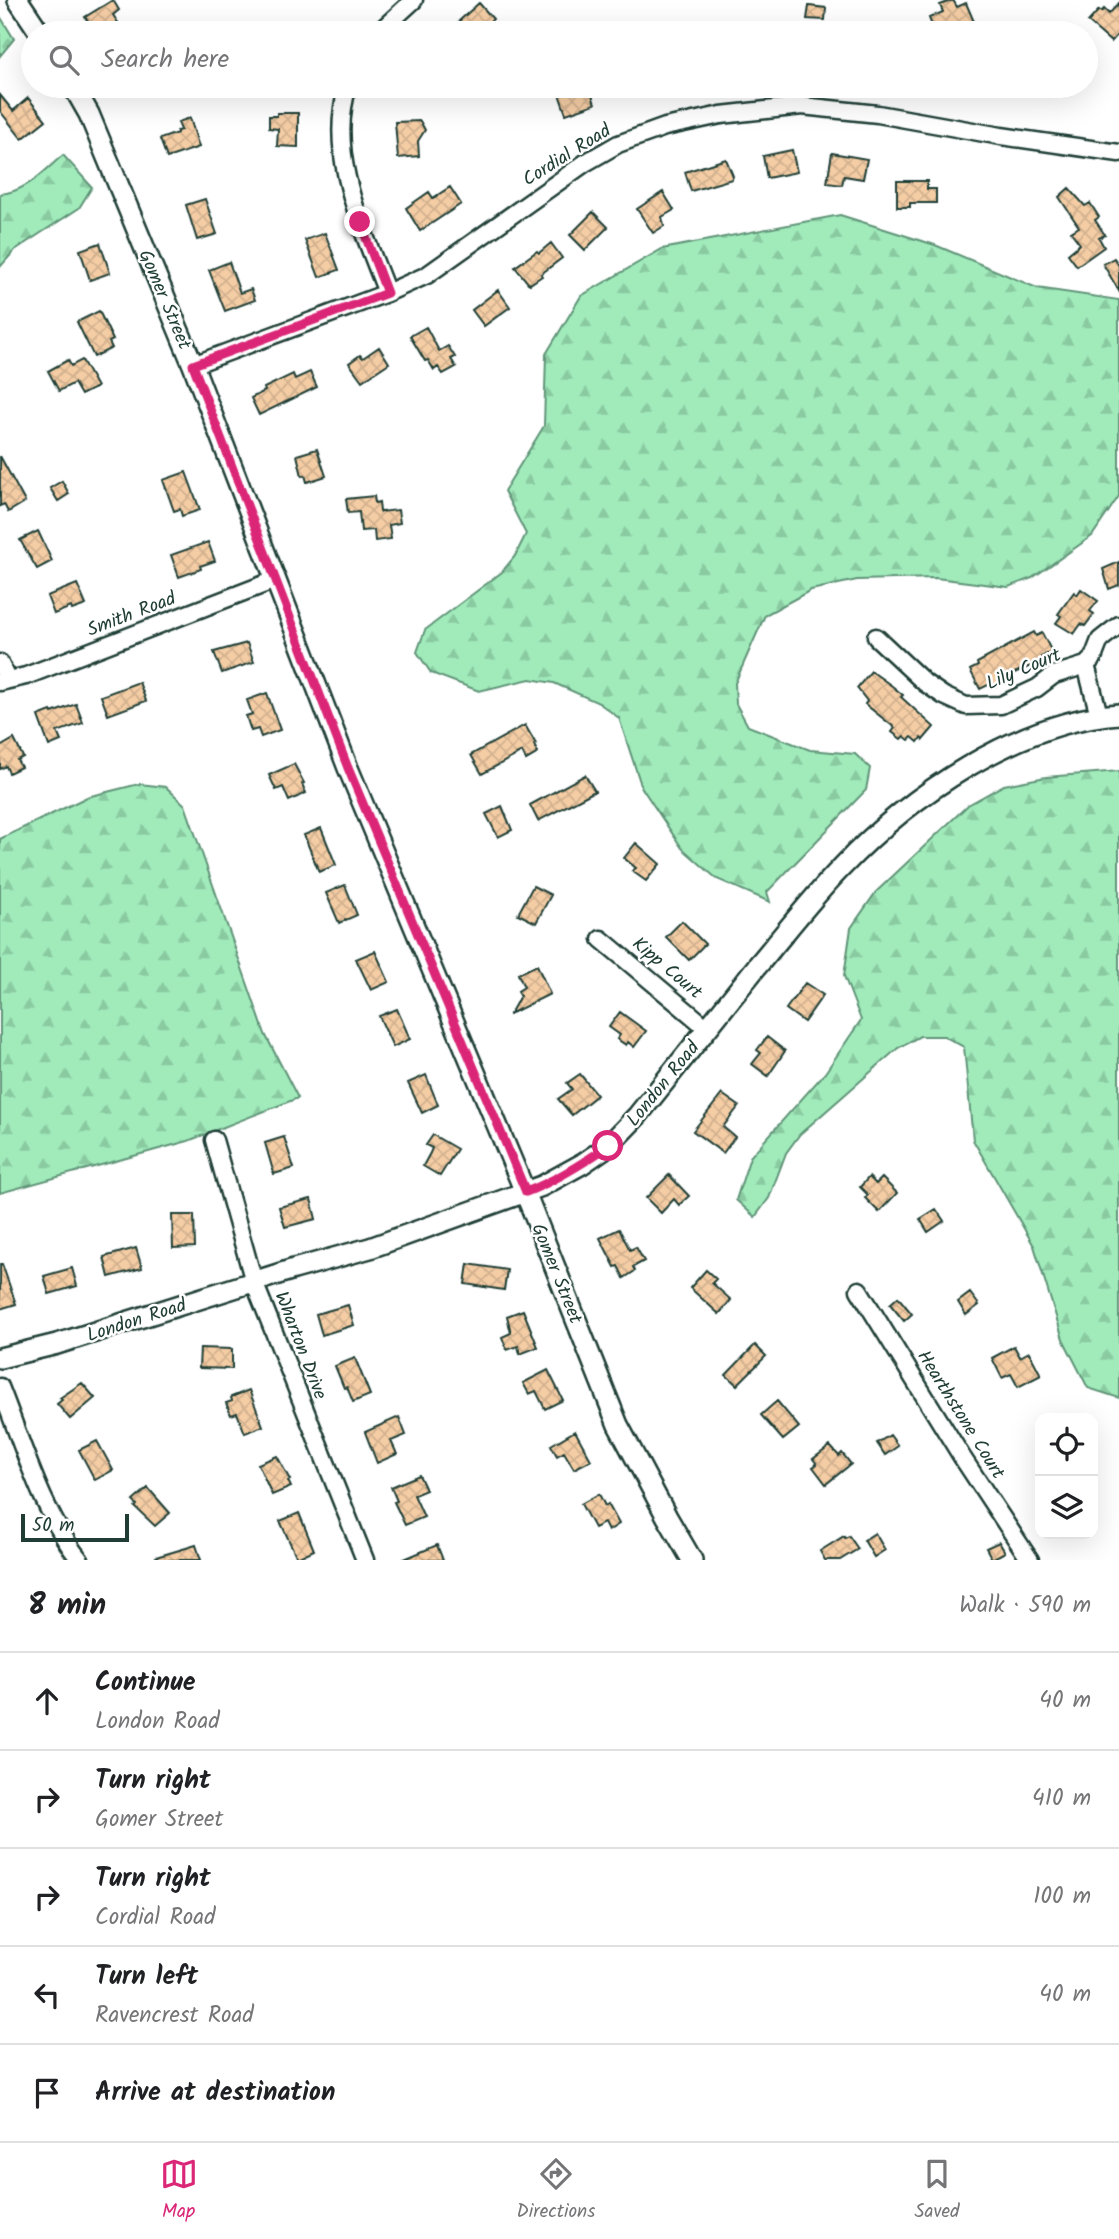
<!DOCTYPE html>
<meta charset="utf-8">
<style>
body{margin:0;font-family:Kalam,sans-serif;background:#f6f6f6;color:#202124}
.controls{position:absolute;right:21px;bottom:21px;display:grid;overflow:hidden;border-radius:14px;box-shadow:0 7px 28px #0002}
.controls button{width:63px;height:63px;display:grid;place-items:center;padding:0;border:0;border-bottom:2px solid #e0e0e0;background:#fff;color:#202124;font:35px sans-serif}
.scale{position:absolute;left:21px;bottom:18px;width:108px;box-sizing:border-box;padding-left:7px;border:4px solid #1f3d34;border-top:0;font-size:19px;line-height:24px;white-space:nowrap;color:#1f3d34;-webkit-text-stroke:5px #fff;paint-order:stroke}
.stop{position:absolute;width:21px;height:21px;margin:-16px;border:5px solid #db2777;border-radius:50%;background:#fff}
.stop.end{background:#db2777;border-color:#fff;box-shadow:0 2px 7px #0008}
.list{margin:0;padding:0;list-style:none}
h2{display:flex;justify-content:space-between;align-items:center;height:91px;margin:0;padding:0 28px;font-size:30px}
h2 small{font-size:23px;font-weight:400;color:#757577}
.list li{display:grid;grid-template-columns:46px 1fr auto;gap:21px;align-items:center;box-sizing:border-box;height:98px;padding:0 28px;border-top:2px solid #e0e0e0}
.list b{display:block;font-size:26px;white-space:nowrap}
.list p{margin:0;font-size:23px;white-space:nowrap;color:#757577}
.list em{font-size:23px;font-style:normal;color:#757577}
.icon{flex:none;width:38px;height:38px;fill:none;stroke:currentColor;stroke-width:2;stroke-linecap:round;stroke-linejoin:round}
.map{position:relative;flex:none;width:1119px;height:1560px;overflow:hidden}
.search{position:absolute;background:#fff;box-shadow:0 7px 28px #0002;left:21px;right:21px;top:21px;height:77px;display:flex;align-items:center;gap:18px;box-sizing:border-box;padding:0 24px;border-radius:38px;color:#757577;font-size:26px}
.sheet{height:581px;background:#fff}
nav{display:flex;justify-content:space-around;align-items:center;box-sizing:border-box;height:98px;border-top:2px solid #e0e0e0;background:#fff;font-size:19px;color:#757577}
nav a{display:grid;justify-items:center;gap:4px}
nav .on{color:#db2777}
.map>svg:first-child{display:block}
.forest{fill:url(#forest-firs);stroke:#609478;stroke-width:2}
.building{fill:url(#building-cross-hatch);stroke:#1f3d34;stroke-width:2}
.lines{fill:none;stroke-linecap:round;stroke-linejoin:round}
.minor-casing{stroke:#1f3d34;stroke-width:21}
.tertiary-casing{stroke:#1f3d34;stroke-width:24}
.minor{stroke:#fff;stroke-width:16}
.tertiary{stroke:#fff;stroke-width:19}
.route{stroke:#db2777;stroke-width:9}
.labels{text-anchor:middle;stroke-width:5;stroke-linejoin:round;paint-order:stroke}
.street-label{font-size:19px;fill:#1f3d34;stroke:#fff}
</style>
<div class="map">
<svg width="1119" height="1560" viewBox="0 0 1119 1560">
<defs>
<pattern id="forest-firs" width="22" height="20" patternUnits="userSpaceOnUse" patternTransform="scale(1.75)"><rect width="22" height="20" fill="#a1ebbb"/><path d="M5 1l3.5 6h-7zM16 11l3.5 6h-7z" fill="#8acaa1"/></pattern>
<pattern id="building-cross-hatch" width="8" height="8" patternUnits="userSpaceOnUse" patternTransform="scale(1.75)"><rect width="8" height="8" fill="#f5cda5"/><path d="M0 0l8 8M0 8l8-8" fill="none" stroke="#d2b18f"/></pattern>
</defs>
<rect width="100%" height="100%" fill="#fff"/>
<filter id="ink" filterUnits="userSpaceOnUse"><feTurbulence type="fractalNoise" baseFrequency=".0143" numOctaves="2"/><feDisplacementMap in="SourceGraphic" scale="14" xChannelSelector="R" yChannelSelector="G"/><feConvolveMatrix kernelMatrix="1 2 1 2 8 2 1 2 1" color-interpolation-filters="sRGB"/></filter>
<g filter="url(#ink)">
<path class="forest" d="M0,16L14,39L0,56Z
M63,155L92,187L79,208L15,250L0,267V194C26,192 44,171 63,155Z
M840,215L935,245L1037,288L1119,300V496L1092,536L1032,578L1008,587L936,578L857,580L811,590L765,615L735,683L736,704L748,726L810,750L855,754L870,768L866,790L767,892L770,902L717,879L682,848L642,788L619,718L599,703L554,683L530,679L479,691L431,673L417,652L425,630L502,572L515,556L526,534L504,491L544,426L546,354L581,296L662,249Z
M1119,771V1398L1088,1388L1063,1339L1034,1246L973,1140L964,1047L944,1036H920L898,1048L800,1134L786,1153L769,1198L755,1217L736,1200L750,1157L825,1073L861,1020L844,976L851,928L876,892L968,805L1004,785L1046,777Z
M139,784L166,787L185,805L265,1034L298,1098L188,1141L0,1193V839L87,797Z"/>
<path class="building" d="M113,0L119,10L113,15L125,33H96L85,17Z
M953,0L957,7L966,3L975,24L952,33H935L929,18L943,12L940,5Z
M479,3L493,19L478,33H471L459,21Z
M1119,3V33L1111,42L1088,22L1099,10L1101,12L1104,9L1109,14Z
M809,6L826,8L825,20L807,19Z
M583,86H589L595,104L566,114L559,94Z
M0,95L13,111L28,98L46,120L22,139L0,111Z
M277,113H298V147L277,146L278,129L269,128V116H277Z
M190,118L199,147L167,158L160,139L177,133V131L181,130L178,122Z
M420,121L425,130L418,141L419,156L398,158L395,122Z
M792,150L797,172L767,178L763,156Z
M832,153L867,159L863,179L844,176L842,185L827,183Z
M726,159L733,176L732,179L691,191L685,172Z
M897,181H927V189H936V203H910V207H897Z
M450,187L461,204L420,231L406,208L429,192L433,198Z
M1069,188L1085,206L1090,203L1099,217L1095,220L1105,235L1099,238L1104,247L1077,266L1068,254L1080,244L1071,232L1079,227L1059,197Z
M663,192L674,210L662,217L664,226L653,233L637,209Z
M205,199L217,234L197,240L186,205Z
M593,212L608,227L585,250L570,235Z
M325,233L339,270L319,277L305,240Z
M100,243L110,273L90,280L80,250Z
M551,243L562,258L541,274L542,276L530,284L528,283L515,267L537,251L539,253Z
M1114,258L1119,266V291L1103,264Z
M229,262L240,293L251,289L255,300L225,311L209,270Z
M498,290L510,307L484,326L472,310Z
M99,311L113,340L109,342L112,348L94,357L77,322Z
M426,327L439,351L448,346L455,357L451,359L456,367L443,374L438,367L434,370L428,360L425,361L410,336Z
M379,347L389,363L362,381L349,363L360,355L363,358Z
M68,360L71,366L82,360L97,387L81,395L74,383L59,391L48,371Z
M310,372L317,387L259,415L251,398L265,391L264,388L293,374L295,379Z
M317,449L326,476L307,482L305,475L302,476L297,455Z
M0,456L25,502L8,512L4,504L0,506Z
M186,472L200,510L182,516L180,509L174,511L163,480Z
M62,481L69,494L58,501L50,488Z
M374,496L375,503L379,502L380,512L398,510L400,523L389,525L391,539L375,541L374,530L361,531L359,512L348,513L346,499Z
M38,531L52,561L37,569L20,540Z
M208,542L215,561L200,566L201,569L179,577L171,555Z
M1119,562V585L1109,589L1103,569Z
M77,584L86,605L72,610L71,607L54,614L47,596Z
M1081,589L1098,601L1090,611L1094,614L1085,626L1081,624L1074,634L1056,623L1061,616L1058,614L1074,592L1077,595Z
M1034,632L1036,636L1042,633L1052,652L1041,657L1043,661L1007,676L1008,680L994,687L992,683L980,689L970,670L978,666L977,663Z
M247,643L254,662L222,673L214,652Z
M871,671L892,686L903,695L901,697L934,727L923,740L921,738L918,742L912,737L909,740L904,736L901,739L892,732L895,728L865,704L867,701L857,688Z
M139,682L146,701L108,715L101,696Z
M267,693L280,730L261,737L258,729L251,731L246,716L252,714L247,700Z
M76,704L83,723L57,732L61,741L49,746L38,716L51,711L52,713Z
M525,725L536,744L534,745L538,753L526,760L522,752L482,774L471,755Z
M14,739L23,757L17,760L21,767L9,773L6,766L0,769V747Z
M294,764L304,783L302,784L306,793L289,801L283,787L276,790L269,775Z
M585,775L595,791L538,821L530,805Z
M502,806L512,830L498,837L486,814Z
M321,828L336,865L319,872L304,835Z
M636,843L660,864L646,881L632,871L636,868L624,858Z
M345,885L357,915L339,923L326,893Z
M533,886L551,895L536,923L518,914Z
M682,921L705,944L689,960L666,937Z
M375,951L389,982L371,990L356,959Z
M537,965L550,994L510,1014L520,996L518,991L524,987L518,974Z
M805,983L823,995L804,1022L786,1009Z
M397,1009L410,1039L393,1047L379,1016Z
M620,1012L646,1031L634,1047L628,1042L626,1045L617,1039L620,1035L609,1027Z
M767,1037L785,1051L768,1076L752,1064L761,1053L757,1050Z
M580,1074L597,1095L572,1115L558,1099L572,1089L567,1083Z
M426,1075L438,1105L422,1113L408,1083Z
M722,1094L739,1106L723,1127L735,1137L723,1153L693,1131Z
M433,1135L457,1149L440,1176L423,1166L430,1153L432,1148L426,1145Z
M284,1137L294,1168L274,1174L265,1143Z
M669,1175L689,1196L679,1205L674,1199L661,1213L646,1198Z
M869,1177L876,1184L882,1178L897,1193L879,1212L865,1198L868,1195L860,1187Z
M311,1199L316,1219L285,1227L279,1207Z
M936,1209L944,1221L928,1232L920,1219Z
M172,1215H194L195,1247L173,1248Z
M619,1229L630,1250L636,1247L644,1261L633,1267L635,1271L624,1278L618,1266L615,1267L600,1238Z
M136,1248L142,1268L109,1277L104,1257Z
M0,1264H2L16,1304L0,1309Z
M468,1264L507,1270L504,1290L465,1284Z
M72,1268L77,1286L49,1294L44,1276Z
M706,1270L716,1279L712,1283L731,1300L719,1314L690,1288Z
M970,1293L979,1305L966,1315L958,1302Z
M898,1297L912,1314L904,1321L890,1304Z
M348,1305L354,1325L322,1335L316,1314Z
M523,1310L538,1347L520,1354L518,1346L507,1350L502,1337L511,1333L507,1316Z
M755,1345L766,1356L737,1385L726,1375Z
M1014,1346L1020,1357L1029,1352L1041,1375L1018,1387L1011,1374L1002,1378L992,1358Z
M200,1348L232,1349V1369L199,1368Z
M355,1358L370,1395L353,1402L347,1387L344,1388L335,1366Z
M548,1370L563,1400L545,1409L536,1391L529,1394L523,1383Z
M82,1383L95,1398L70,1419L57,1404L62,1400L60,1398Z
M249,1390L263,1426L245,1433L237,1413L231,1415L226,1403L232,1401L231,1397Z
M777,1401L799,1427L783,1440L761,1415Z
M399,1417L406,1435L391,1441L397,1454L377,1463L365,1432Z
M575,1431L591,1460L574,1469L564,1452L557,1456L551,1445Z
M890,1435L898,1446L885,1455L877,1443Z
M97,1441L113,1470L95,1480L79,1450Z
M830,1446L839,1456L842,1453L851,1464L826,1484L813,1467L817,1464L813,1459Z
M277,1456L290,1480L288,1481L291,1487L272,1495L258,1464Z
M419,1475L426,1490L414,1495L424,1517L405,1525L394,1502L397,1501L391,1487Z
M148,1488L170,1513L155,1526L135,1507L137,1505L133,1501Z
M599,1494L605,1506L608,1504L619,1524L608,1531L604,1523L594,1528L581,1504Z
M299,1513L314,1550L297,1558L280,1521Z
M875,1533L885,1550L874,1557L864,1540Z
M844,1536L845,1538L849,1536L858,1549L840,1560H825L820,1551Z
M999,1542L1005,1552L992,1559L986,1548Z
M196,1545L201,1560H157L156,1557Z
M437,1545L443,1560H402Z"/>
<g class="lines">
<g class="minor-casing">
<path id="minor" d="M378,33L414,0
M348,86C326,154 363,229 387,293
M193,365L387,293L427,275L585,163L618,144L665,127L721,115L802,106L878,114L1001,136L1119,153
M876,637L925,683L944,696L966,706L1001,705L1037,688L1054,675L1086,665
M0,663L8,680
M0,682L26,676L275,580
M1099,715L1086,665L1093,658L1100,640L1119,625
M601,939L707,1028
M214,1140L254,1282L365,1560
M859,1290L962,1457L1030,1560
M0,1387C22,1442 42,1513 80,1560"/>
</g>
<g class="tertiary-casing">
<path id="tertiary" d="M18,0L40,33
M73,86L89,114L193,365L348,768L525,1192L618,1425L667,1517L692,1560
M0,1358L57,1344L294,1269L370,1248L542,1186L582,1164L608,1146L638,1115C678,1065 718,1015 758,965C785,933 811,899 841,868C909,796 1018,721 1119,714"/>
</g>
<use href="#minor" class="minor"/>
<use href="#tertiary" class="tertiary"/>
</g>
</g>
<g class="lines" filter="url(#ink)">
<path class="route" d="M360,222L387,293L193,365L348,768L526,1192C555,1181 582,1164 608,1146"/>
</g>
<g class="labels">
<g class="street-label">
<text transform="translate(566 154) rotate(-32)" y="7">Cordial Road</text>
<text transform="translate(166 299) rotate(67)" y="7">Gomer Street</text>
<text transform="translate(131 613) rotate(-21)" y="7">Smith Road</text>
<text transform="translate(1023 668) rotate(-23)" y="7">Lily Court</text>
<text transform="translate(668 967) rotate(40)" y="7">Kipp Court</text>
<text transform="translate(662 1083) rotate(-51)" y="7">London Road</text>
<text transform="translate(558 1273) rotate(68)" y="7">Gomer Street</text>
<text transform="translate(136 1319) rotate(-18)" y="7">London Road</text>
<text transform="translate(302 1345) rotate(69)" y="7">Wharton Drive</text>
<text transform="translate(962 1414) rotate(58)" y="7">Hearthstone Court</text>
</g>
</g>
</svg>
<div class="controls">
<button><svg class="icon" aria-label="locate" viewBox="0 0 24 24"><circle cx="12" cy="12" r="6"/><path d="M12 2v4M12 18v4M2 12h4M18 12h4"/></svg></button>
<button><svg class="icon" aria-label="layers" viewBox="0 0 24 24"><path d="M12 4l9 5-9 5-9-5zM3 14l9 5 9-5"/></svg></button>
</div>
<div class="scale">50 m</div>
<div class="stop" style="left:608px;top:1146px"></div>
<div class="stop end" style="left:360px;top:222px"></div>
<div class="search"><svg class="icon" aria-label="search" viewBox="0 0 24 24"><circle cx="10" cy="10" r="6"/><path d="M15 15l6 6"/></svg>Search here</div>
</div>
<section class="sheet">
<h2>8 min<small>Walk · 590 m</small></h2>
<ul class="list">
<li><svg class="icon" aria-label="ahead" viewBox="0 0 24 24"><path d="M12 20V5M6 11l6-6 6 6"/></svg><div><b>Continue</b><p>London Road</p></div><em>40 m</em></li>
<li><svg class="icon" aria-label="right" viewBox="0 0 24 24"><path d="M7 20v-9h11M14 6l5 5-5 5"/></svg><div><b>Turn right</b><p>Gomer Street</p></div><em>410 m</em></li>
<li><svg class="icon" aria-label="right" viewBox="0 0 24 24"><path d="M7 20v-9h11M14 6l5 5-5 5"/></svg><div><b>Turn right</b><p>Cordial Road</p></div><em>100 m</em></li>
<li><svg class="icon" aria-label="left" viewBox="0 0 24 24"><path d="M17 20v-9H6M10 6l-5 5 5 5"/></svg><div><b>Turn left</b><p>Ravencrest Road</p></div><em>40 m</em></li>
<li><svg class="icon" aria-label="arrive" viewBox="0 0 24 24"><path d="M6 21V4h12l-3 4 3 4H6"/></svg><div><b>Arrive at destination</b></div></li>
</ul>
</section>
<nav>
<a class="on"><svg class="icon" aria-label="map" viewBox="0 0 24 24"><path d="M3 6l6-2 6 2 6-2v14l-6 2-6-2-6 2zM9 4v14M15 6v14"/></svg>Map</a>
<a><svg class="icon" aria-label="directions" viewBox="0 0 24 24"><path d="M12 3l9 9-9 9-9-9zM9 14v-3h6M13 9l2 2-2 2"/></svg>Directions</a>
<a><svg class="icon" aria-label="saved" viewBox="0 0 24 24"><path d="M7 4h10v16l-5-4-5 4z"/></svg>Saved</a>
</nav>
